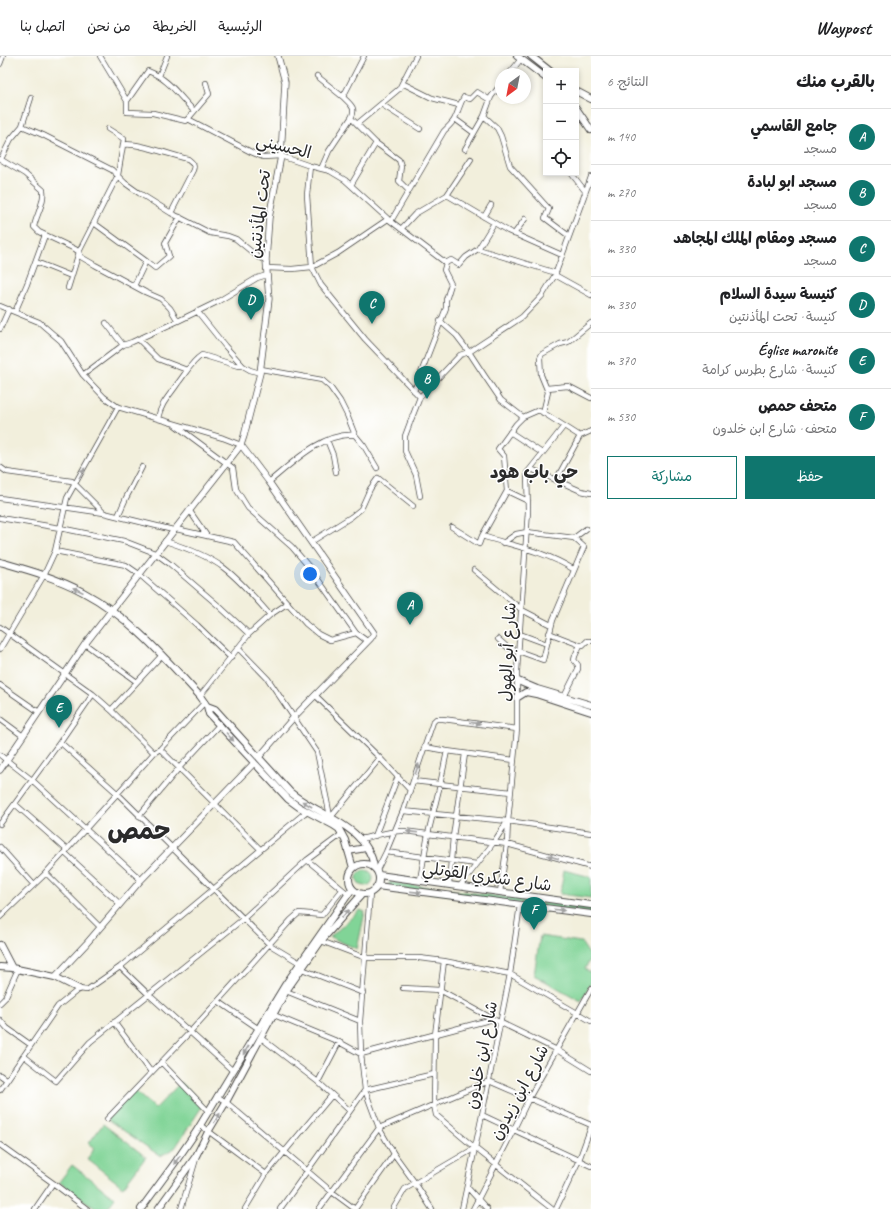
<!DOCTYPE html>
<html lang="ar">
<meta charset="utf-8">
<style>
body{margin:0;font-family:Caveat,"Playpen Sans Arabic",sans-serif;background:#f2f2f2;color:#202124;direction:rtl}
.controls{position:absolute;right:12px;top:12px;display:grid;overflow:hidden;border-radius:0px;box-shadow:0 2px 6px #0003}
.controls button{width:36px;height:36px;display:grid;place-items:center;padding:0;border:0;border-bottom:1px solid #e0e0e0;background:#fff;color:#202124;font:20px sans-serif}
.compass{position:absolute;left:495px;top:12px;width:36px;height:36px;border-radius:50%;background:#fff;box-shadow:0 2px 6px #0003;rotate:212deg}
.you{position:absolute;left:310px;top:518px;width:14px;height:14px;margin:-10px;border:3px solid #fff;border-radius:50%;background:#1a73e8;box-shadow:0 0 0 6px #1a73e833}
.badge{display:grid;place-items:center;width:26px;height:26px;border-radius:50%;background:#0f766e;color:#fff;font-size:13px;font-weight:700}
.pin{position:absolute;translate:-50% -33px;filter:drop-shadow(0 1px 2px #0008)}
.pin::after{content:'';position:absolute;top:21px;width:14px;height:12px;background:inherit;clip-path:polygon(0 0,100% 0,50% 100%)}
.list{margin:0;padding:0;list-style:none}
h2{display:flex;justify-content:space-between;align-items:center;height:52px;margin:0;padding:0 16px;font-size:17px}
h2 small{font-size:13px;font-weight:400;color:#757577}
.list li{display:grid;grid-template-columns:26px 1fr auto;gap:12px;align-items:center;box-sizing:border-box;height:56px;padding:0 16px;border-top:1px solid #e0e0e0}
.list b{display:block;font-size:15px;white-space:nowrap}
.list p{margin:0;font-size:13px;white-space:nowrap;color:#757577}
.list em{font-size:13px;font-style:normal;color:#757577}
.actions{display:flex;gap:8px;padding:12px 16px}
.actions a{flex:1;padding:9px 0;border:1px solid #0f766e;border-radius:0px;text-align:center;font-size:14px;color:#0f766e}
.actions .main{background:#0f766e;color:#fff}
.icon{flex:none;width:22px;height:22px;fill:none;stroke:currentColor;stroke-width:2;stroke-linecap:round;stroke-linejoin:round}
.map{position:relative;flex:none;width:591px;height:1153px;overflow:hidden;direction:ltr}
header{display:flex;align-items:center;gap:24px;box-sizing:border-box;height:56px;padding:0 20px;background:#fff;border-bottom:1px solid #e0e0e0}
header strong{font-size:19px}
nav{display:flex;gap:22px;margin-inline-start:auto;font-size:14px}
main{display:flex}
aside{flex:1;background:#fff}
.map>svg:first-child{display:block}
.green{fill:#81d497;stroke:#568061}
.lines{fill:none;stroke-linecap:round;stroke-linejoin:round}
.minor-casing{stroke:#494846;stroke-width:6}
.tertiary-casing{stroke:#494846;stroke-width:7}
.secondary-casing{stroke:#494846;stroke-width:8}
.minor{stroke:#fff;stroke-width:4.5}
.tertiary{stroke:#fff;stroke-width:5.5}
.secondary{stroke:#fff;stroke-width:6}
.oneway{fill:#a0a0a0}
.labels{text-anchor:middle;stroke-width:3;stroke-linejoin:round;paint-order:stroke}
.street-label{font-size:17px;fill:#2b2b2b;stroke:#fff}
.neighbourhood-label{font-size:18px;font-weight:bold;fill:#2b2b2b;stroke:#fff}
.town-label{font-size:25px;font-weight:bold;fill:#2b2b2b;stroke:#fff}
</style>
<header>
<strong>Waypost</strong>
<nav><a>الرئيسية</a><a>الخريطة</a><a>من نحن</a><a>اتصل بنا</a></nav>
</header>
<main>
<aside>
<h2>بالقرب منك<small>النتائج: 6</small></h2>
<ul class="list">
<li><span class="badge">A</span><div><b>جامع القاسمي</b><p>مسجد</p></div><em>140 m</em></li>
<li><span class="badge">B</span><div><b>مسجد ابو لبادة</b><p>مسجد</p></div><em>270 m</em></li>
<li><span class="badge">C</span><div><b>مسجد ومقام الملك المجاهد</b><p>مسجد</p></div><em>330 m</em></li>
<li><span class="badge">D</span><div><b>كنيسة سيدة السلام</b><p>كنيسة · تحت المأذنتين</p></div><em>330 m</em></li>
<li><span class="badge">E</span><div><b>Église maronite</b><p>كنيسة · شارع بطرس كرامة</p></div><em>370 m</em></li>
<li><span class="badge">F</span><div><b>متحف حمص</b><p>متحف · شارع ابن خلدون</p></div><em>530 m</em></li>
</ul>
<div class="actions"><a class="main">حفظ</a><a>مشاركة</a></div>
</aside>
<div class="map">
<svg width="591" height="1153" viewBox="0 0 591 1153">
<rect width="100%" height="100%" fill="#fff"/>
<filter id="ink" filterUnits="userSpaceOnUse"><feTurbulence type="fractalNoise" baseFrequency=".025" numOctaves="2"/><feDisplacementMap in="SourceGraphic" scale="8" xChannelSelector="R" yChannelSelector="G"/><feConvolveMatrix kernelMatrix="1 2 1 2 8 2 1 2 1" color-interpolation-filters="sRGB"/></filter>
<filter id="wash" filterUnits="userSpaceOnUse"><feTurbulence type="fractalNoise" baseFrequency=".012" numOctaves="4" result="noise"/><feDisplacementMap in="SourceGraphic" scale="16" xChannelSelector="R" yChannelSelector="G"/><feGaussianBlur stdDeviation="0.9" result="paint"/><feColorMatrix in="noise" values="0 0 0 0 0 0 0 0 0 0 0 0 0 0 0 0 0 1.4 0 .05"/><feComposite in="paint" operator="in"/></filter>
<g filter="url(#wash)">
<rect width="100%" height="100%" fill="#f2efdc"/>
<path class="green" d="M564,814L591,821V842L560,838Z
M357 822a8 8 0 1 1 16 0a8 8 0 1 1-16 0Z
M389,826L591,852V857L389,831Z
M360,854L365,856L357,893L330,881Z
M540,880L581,886L591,901L585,913L591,917V927L581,945L534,919Z
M181,1026L203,1049L175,1092L160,1100L107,1063L134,1034L155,1053Z
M103,1068L146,1101L123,1131L87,1103L95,1092L89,1087Z
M72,1109L115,1142L107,1153H96L59,1126Z"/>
</g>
<g filter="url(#ink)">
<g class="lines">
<g class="minor-casing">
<path id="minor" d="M100,0L127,45
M0,8L3,0
M509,18L521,3
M159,20L167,0
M317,20L343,41
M402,27L432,42L459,49
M501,28L491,41L484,60L497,72L501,80L510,110L549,153L545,162L569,180
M381,48L420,73
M194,55C178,39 169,23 148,15L127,45V56L153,57L186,65L209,38L206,27
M351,62C357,52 350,48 343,41L364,0
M188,63L251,96L263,101L281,100L310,110L330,115L345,124L388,163L446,207L451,204L459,209L466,201L478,193L556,217
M455,63L474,77
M357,68L399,33L416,0
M22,70L43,79L112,114L125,127L139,137L171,157L210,177L228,180L236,183L258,201L266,204
M376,87L399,104L401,110L399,125L409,135
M123,89C134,85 174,100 188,103C193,107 195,108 193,114L171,157
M465,93L484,60
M0,103L25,118L43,134C45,147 36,159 34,171L39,176L75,193L79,196L81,201L95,209L145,236L161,243L170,252L178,265
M1,103L11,83L22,70L31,42
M310,110L307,139L312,211L321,229L365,283L420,341
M321,113L329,95L351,62L376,87L351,129
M571,117L585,135
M591,121L555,219L591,239
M447,139L471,103
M484,161L491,149
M391,165L444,75C448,71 453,67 455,62C459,54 459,49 464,41L470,43L477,36L490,44
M94,167L146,205L134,230
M401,173L415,158L447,139L508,175L562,199
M514,178L525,163
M478,193L494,167
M146,205L155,212L169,200L165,187L180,161
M36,206L71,220
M266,212L292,213L312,211L338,197L388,163
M68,232L79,196L118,119L124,83L108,73
M0,250L39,266L61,285L83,319L104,341L118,351L223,382L241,389
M197,255L225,290L243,310L250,314L260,317
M15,256L27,228L45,179
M440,265L456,279L469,296L484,319L501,344L523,361
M106,267L123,289
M0,273L9,253
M138,283L158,303L187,314
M261,313L322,324L330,331L340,345L347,359L355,379
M83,319L123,289L132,286L178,265L217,246L257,222L267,219
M547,332L568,330L591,342
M414,335L446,252V244L451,228L444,214L446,207
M543,357L548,336L541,319L540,302L542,298L560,288L568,286L591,267
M158,362C161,347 170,339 178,327C186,317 191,306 202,299L238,310H243
M175,369L233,412L236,433L248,452L292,491L310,512L356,577L367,585
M510,376L542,397
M580,380L591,375
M327,384L333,399L336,416
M0,411L7,416L72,425L103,456
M531,413L581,435L591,437
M269,426C292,407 323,376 355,379L364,390L377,412
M507,435L504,400L498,393L516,368L523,361L539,354L580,380L556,424
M420,440L416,419L405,395V380L411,364L420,341L460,299L469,296L522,261L542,240L555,219
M0,442L104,457L173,474L176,473L234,486L306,568L318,578L330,584L356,577
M528,445L507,435L482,480C514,490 544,495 573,513
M189,454L207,480
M118,460L126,442L142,411
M0,462L60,472L124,485L155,497L170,508L220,551L249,578
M452,471L479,488L482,480
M574,482L586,473
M165,485C184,491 208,500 224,512C242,526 256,543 270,559
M311,486L351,461L361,453L370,433L378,422L413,450
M55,495L126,509L139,518L197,569L231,602
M474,514L522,554L551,569
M0,571L93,638L111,654L154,697
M549,577L580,589H583L587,585H591
M520,578L547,588
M498,583L507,591L543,604L553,564L584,491L574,482L527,476L516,478L503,487
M85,588L137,626
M0,593L44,519L55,495L67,442L118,351
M239,593L268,623L317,696L330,760
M0,629L39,656
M315,639L380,702L410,734
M200,640L249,578L270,559L288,547
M564,641L578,613V609L574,604L575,600L580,589
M111,654L162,599
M0,663L23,680
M60,686L118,738L270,889L300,907
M425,691L447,695L514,704
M160,693L260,793
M0,699L32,724L141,824
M413,725L511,736
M15,748L67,794
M403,755L508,765L591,777
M139,760L179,712L219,669
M331,761L380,702
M0,768L60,686L93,638
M375,780L398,720
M359,783C374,781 389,774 404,775L507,788L591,811
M0,791L34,829
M386,796L477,808
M65,797L120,848
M307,804L348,838
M377,814L386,796L403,755L433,666L436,663H443L517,673
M46,817L100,871
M420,824L428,778L440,729L447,695
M449,828L453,781L465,698
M460,830L494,786L507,766
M500,836L507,788L508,765L517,673V615L528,455L527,417L564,370
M370,837L360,965L361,998L365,1034L379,1072L394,1098L415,1127L432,1153
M0,861L43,820L154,697L160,693L205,646
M321,885L366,902H419L444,905L510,918L591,965
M444,905L435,979L434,1049L436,1059L475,1092L552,1153
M120,911L148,938L233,1015
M302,913L363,937
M403,932L440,934L493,963
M286,935L360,965
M218,945L259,973
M0,947L5,942L18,913
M274,959L339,986L361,998L493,963L557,994L591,1015
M0,964L7,972L31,989
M114,966L151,1016
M261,982L318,1026L350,1055
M24,1000L56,1025L90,986L243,863L307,804L342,778
M161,1006L208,1055
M0,1019L7,1024
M318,1026L339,986
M0,1034L58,950L79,933L87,934L120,911L307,755
M217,1040L226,1046L332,1136L355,1153
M482,1059L591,1110
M107,1063L190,976L291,864L299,857L322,859L342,834
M200,1069L266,1118L245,1153
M0,1089L53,1127L35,1153
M266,1118L332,1039
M53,1127L87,1153
M467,1131L487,1153
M181,1153L196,1103
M280,1153L365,1034L434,1018
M319,1153L379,1072L489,1025L591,1069
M355,1153L394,1098
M393,1153L405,1133L475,1092
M462,1153L482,1059L510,918L520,849
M473,1153L514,1073L529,1042L591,933
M556,1153L579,1104L591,1071"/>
</g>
<g class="tertiary-casing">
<path id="tertiary" d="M241,389L269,426L374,577L371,582L294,661L259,701
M0,714L85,588L241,389L244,380L260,317L269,243L266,204L269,162L281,100L285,26L278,0
M55,921L86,888L141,824L254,707"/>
</g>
<g class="secondary-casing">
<path id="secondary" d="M517,0L546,22
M531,0L550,15
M576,35L591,43
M576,52L591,74
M0,506C28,514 57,522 83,536C130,561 164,601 200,640L207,650L209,658L288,743L299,751L333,769L339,773L345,784L353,812
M518,625L537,633L591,649
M518,641L526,636L536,638L591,656
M207,650L215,653L290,736C317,759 368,770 374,811
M348,795L366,792
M349 823a15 15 0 1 1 30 0a15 15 0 1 1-30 0Z
M379,819L591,849
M377,830L591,858
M0,889L12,912
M0,911L12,912L55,921L79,933
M141,1153L174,1108L196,1076L285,929L352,833
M158,1153L196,1100L208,1076L226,1046L286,935L321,885L362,838"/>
</g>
<use href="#minor" class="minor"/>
<use href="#tertiary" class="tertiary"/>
<use href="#secondary" class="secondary"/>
</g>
<defs><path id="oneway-solid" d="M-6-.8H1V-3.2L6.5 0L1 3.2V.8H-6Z"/></defs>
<g class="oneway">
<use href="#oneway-solid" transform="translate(82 417) rotate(-61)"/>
<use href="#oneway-solid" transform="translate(78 534) rotate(-156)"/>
<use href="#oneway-solid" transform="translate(475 667) rotate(7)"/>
<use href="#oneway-solid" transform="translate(230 681) rotate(48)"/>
<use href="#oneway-solid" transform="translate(417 713) rotate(-71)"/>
<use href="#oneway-solid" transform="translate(307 748) rotate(-150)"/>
<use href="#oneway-solid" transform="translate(412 776) rotate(-173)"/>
<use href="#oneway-solid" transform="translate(553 801) rotate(-164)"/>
<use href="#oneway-solid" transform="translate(416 836) rotate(7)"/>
<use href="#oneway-solid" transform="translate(559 854) rotate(7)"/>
<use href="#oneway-solid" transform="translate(345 858) rotate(-49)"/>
<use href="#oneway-solid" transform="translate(246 994) rotate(121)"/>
<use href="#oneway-solid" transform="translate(217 1062) rotate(-58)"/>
<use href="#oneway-solid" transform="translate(177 1104) rotate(125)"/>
</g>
</g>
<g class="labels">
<g class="street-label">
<text transform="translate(284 90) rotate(14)" y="6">الحسيني</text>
<text transform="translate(259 158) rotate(-83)" y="6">تحت المأذنتين</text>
<text transform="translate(507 596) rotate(-87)" y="6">شارع أبو الهول</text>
<text transform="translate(487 820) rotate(8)" y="6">شارع شكري القوتلي</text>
<text transform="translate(481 999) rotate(-79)" y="6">شارع ابن خلدون</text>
<text transform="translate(519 1036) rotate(-62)" y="6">شارع ابن زيدون</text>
</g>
<g class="neighbourhood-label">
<text x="534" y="422">حي باب هود</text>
</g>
<g class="town-label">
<text x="139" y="783">حمص</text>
</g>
</g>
</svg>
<div class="controls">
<button>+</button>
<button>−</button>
<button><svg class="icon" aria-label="locate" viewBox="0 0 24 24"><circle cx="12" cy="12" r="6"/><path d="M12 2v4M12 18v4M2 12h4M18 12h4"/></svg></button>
</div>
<svg class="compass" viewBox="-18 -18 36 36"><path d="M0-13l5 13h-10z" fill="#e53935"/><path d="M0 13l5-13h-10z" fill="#757577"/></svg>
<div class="you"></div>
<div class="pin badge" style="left:410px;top:569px">A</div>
<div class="pin badge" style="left:427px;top:343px">B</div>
<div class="pin badge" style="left:372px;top:268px">C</div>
<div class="pin badge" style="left:251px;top:264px">D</div>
<div class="pin badge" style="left:59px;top:672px">E</div>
<div class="pin badge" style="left:534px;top:874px">F</div>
</div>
</main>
